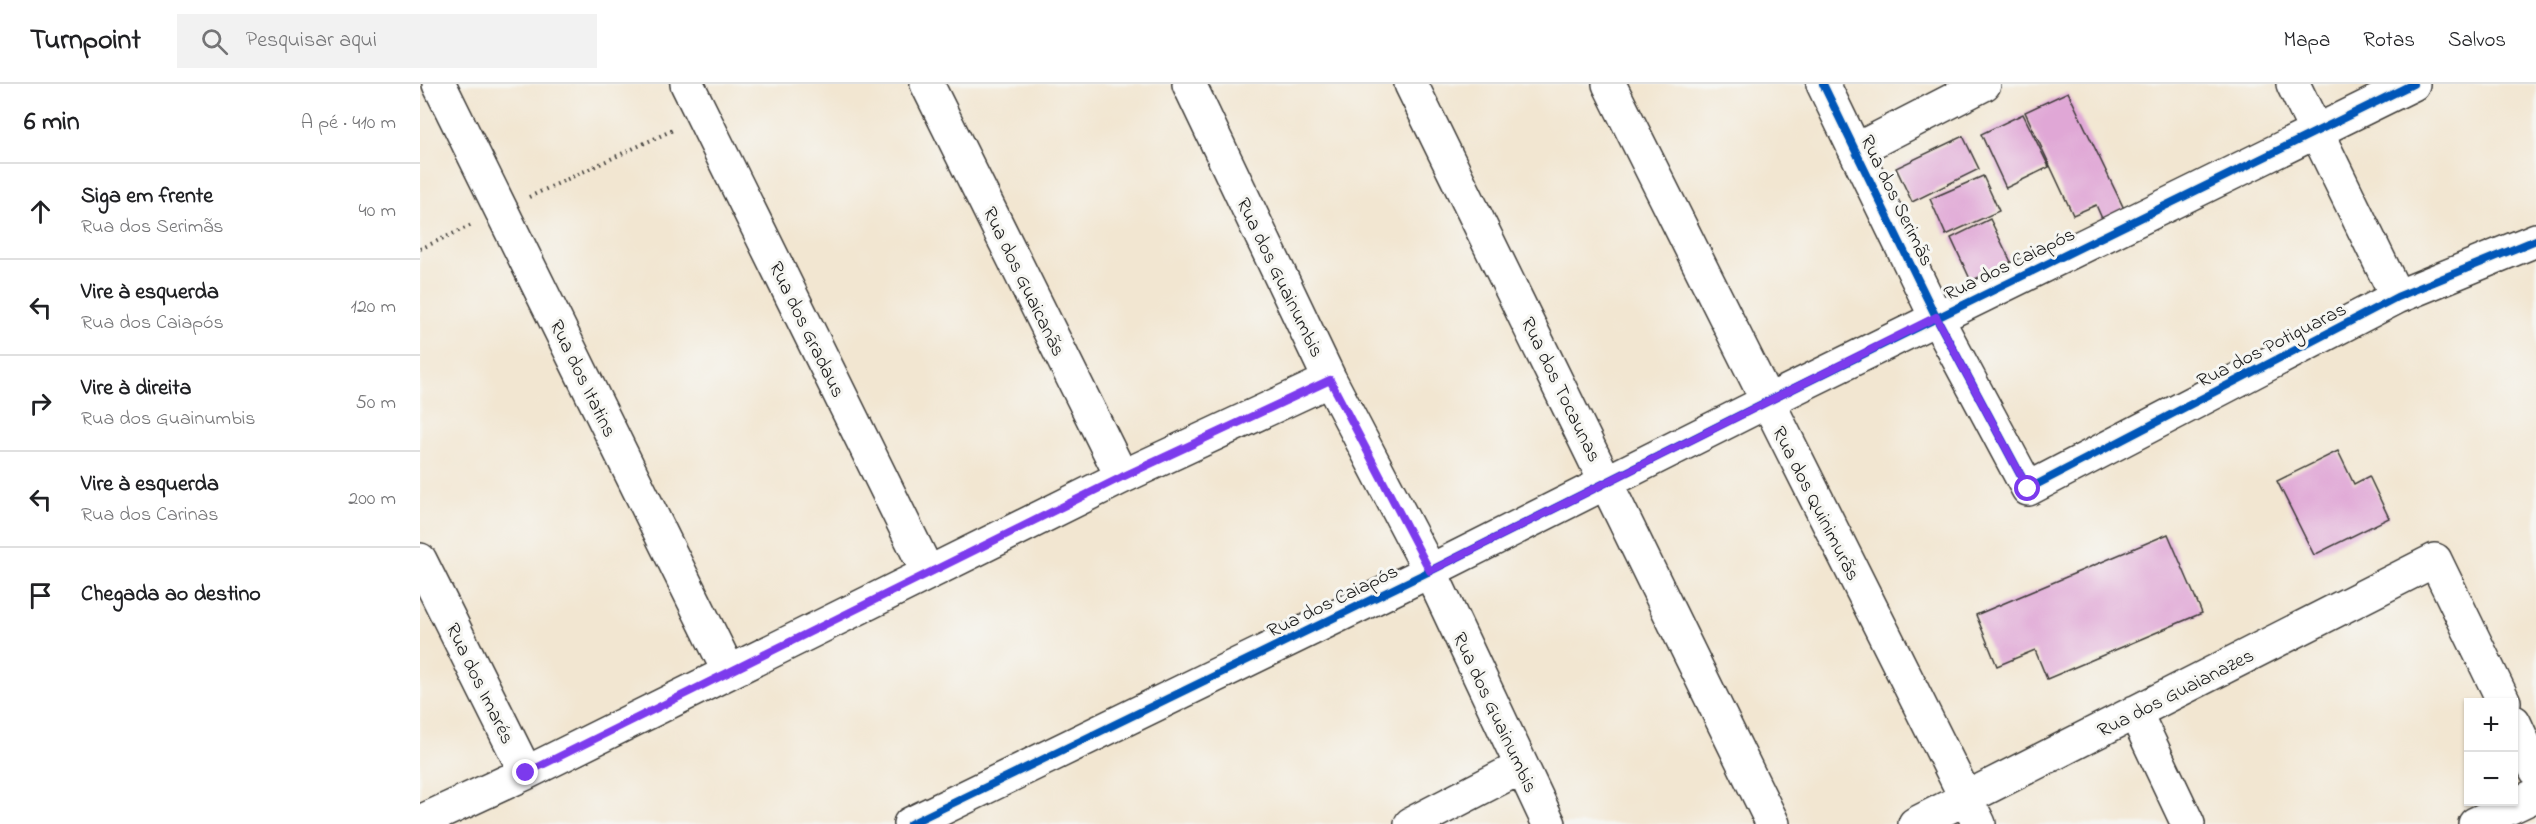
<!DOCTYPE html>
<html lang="pt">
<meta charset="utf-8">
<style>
body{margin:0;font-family:"Indie Flower",sans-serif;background:#f2f2f2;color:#202124}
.controls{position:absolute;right:18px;bottom:18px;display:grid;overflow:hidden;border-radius:0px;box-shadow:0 2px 4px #0004}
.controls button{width:54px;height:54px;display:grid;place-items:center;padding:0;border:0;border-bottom:2px solid #e0e0e0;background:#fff;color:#202124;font:30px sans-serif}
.stop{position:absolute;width:18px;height:18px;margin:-14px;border:4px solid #7c3aed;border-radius:50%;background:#fff}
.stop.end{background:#7c3aed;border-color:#fff;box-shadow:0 2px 6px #0008}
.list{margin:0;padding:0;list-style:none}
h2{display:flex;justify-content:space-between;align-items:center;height:78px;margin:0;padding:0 24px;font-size:26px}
h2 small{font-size:20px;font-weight:400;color:#757577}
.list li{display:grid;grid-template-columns:39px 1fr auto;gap:18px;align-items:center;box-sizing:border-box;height:96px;padding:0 24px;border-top:2px solid #e0e0e0}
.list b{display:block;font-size:22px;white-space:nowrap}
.list p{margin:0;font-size:20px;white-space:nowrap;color:#757577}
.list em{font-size:20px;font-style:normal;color:#757577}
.icon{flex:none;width:33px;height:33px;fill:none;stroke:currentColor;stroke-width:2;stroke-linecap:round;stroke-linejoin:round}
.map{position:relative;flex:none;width:2116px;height:740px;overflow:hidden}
header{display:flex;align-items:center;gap:36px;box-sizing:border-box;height:84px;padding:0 30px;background:#fff;border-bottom:2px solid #e0e0e0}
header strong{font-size:28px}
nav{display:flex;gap:33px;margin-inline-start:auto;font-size:21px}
.search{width:420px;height:54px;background:#f2f2f2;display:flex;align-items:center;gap:15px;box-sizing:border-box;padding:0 21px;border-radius:0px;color:#757577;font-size:22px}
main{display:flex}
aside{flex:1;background:#fff}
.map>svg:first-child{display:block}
.building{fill:#e0a7d6}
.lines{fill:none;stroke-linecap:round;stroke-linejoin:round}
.minor-casing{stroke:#3c3a37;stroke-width:36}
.path{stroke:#3c3a37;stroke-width:4;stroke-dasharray:1.5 4.5;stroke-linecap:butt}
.minor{stroke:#fff;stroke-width:33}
.cycleway-casing{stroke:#f6f6f2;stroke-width:11}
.cycleway{stroke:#0057b8;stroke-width:8}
.route{stroke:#7c3aed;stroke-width:8}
.labels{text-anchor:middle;stroke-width:6;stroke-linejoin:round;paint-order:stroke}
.street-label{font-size:20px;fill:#1c1c1c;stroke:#f6f6f2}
</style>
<header>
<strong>Turnpoint</strong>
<div class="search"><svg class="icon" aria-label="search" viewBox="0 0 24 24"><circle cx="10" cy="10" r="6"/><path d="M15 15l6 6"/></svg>Pesquisar aqui</div>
<nav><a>Mapa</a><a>Rotas</a><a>Salvos</a></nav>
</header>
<main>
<aside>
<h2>6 min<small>A pé · 410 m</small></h2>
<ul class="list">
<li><svg class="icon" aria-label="ahead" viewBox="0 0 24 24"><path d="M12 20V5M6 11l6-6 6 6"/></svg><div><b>Siga em frente</b><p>Rua dos Serimãs</p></div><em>40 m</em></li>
<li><svg class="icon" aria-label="left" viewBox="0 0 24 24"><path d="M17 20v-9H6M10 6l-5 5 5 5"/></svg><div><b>Vire à esquerda</b><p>Rua dos Caiapós</p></div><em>120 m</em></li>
<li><svg class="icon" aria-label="right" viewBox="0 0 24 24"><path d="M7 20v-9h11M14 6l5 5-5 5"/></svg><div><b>Vire à direita</b><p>Rua dos Guainumbis</p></div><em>50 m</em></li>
<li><svg class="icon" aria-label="left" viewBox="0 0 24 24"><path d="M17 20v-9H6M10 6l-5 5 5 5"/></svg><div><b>Vire à esquerda</b><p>Rua dos Carinas</p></div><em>200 m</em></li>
<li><svg class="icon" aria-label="arrive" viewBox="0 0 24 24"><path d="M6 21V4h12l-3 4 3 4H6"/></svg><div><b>Chegada ao destino</b></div></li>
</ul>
</aside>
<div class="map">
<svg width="2116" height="740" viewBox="0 0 2116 740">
<rect width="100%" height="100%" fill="#f6f6f2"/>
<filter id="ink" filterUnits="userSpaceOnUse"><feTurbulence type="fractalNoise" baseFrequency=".0167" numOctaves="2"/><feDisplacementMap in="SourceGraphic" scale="12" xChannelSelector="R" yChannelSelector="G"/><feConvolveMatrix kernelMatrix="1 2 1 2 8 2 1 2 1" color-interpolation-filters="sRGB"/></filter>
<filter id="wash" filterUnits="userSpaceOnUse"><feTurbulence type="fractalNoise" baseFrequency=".008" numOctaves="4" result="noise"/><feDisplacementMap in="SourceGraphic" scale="24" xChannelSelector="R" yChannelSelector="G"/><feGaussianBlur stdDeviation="1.35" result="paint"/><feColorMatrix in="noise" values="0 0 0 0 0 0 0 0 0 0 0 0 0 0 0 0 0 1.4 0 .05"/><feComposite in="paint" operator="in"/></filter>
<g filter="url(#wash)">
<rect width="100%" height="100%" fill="#f2e6d1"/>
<g id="blocks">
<path class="building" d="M1648,8L1706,129L1684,139L1676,121L1653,131L1605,28Z
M1603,30L1629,83L1586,104L1561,50Z
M1543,52L1559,85L1492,118L1476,84Z
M1563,92L1579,127L1526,151L1510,115Z
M1570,135L1591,178L1551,197L1531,154Z
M1918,367L1934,400L1949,392L1969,434L1894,471L1857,397Z
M1748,450L1782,529L1627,595L1615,566L1577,582L1556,531Z"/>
</g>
</g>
<g filter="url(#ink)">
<use href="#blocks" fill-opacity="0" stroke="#3c3a37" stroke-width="1.5"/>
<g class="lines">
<g class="minor-casing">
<path id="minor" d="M19,0L309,588
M267,0L508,489
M507,0L702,393
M769,0L910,296L1010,487L1129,740
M991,0L1353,740
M1189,0L1559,740
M1403,0L1516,233L1608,405L1977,213L2116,156
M1873,0L1977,213
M1436,66L1564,0
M0,476L106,689
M1715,628L1768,740
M2094,638L2116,686
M0,738L106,689L702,393L910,296
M490,740L1010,487L1346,318L1993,0
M991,740L1101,683
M1495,740L2015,476L2084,618
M2055,740L2116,711"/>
</g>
<path class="path" d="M109,113L255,45
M0,165L54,140"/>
<use href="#minor" class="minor"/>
<g class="cycleway-casing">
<path id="cycleway" d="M1403,0L1516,233L1608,405L1977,213L2116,156
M490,740L1010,487L1346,318L1993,0"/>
</g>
<use href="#cycleway" class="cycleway"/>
</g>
</g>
<g class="lines" filter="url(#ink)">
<path class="route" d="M106,689L702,393L910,296L1010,487L1516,233L1608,405"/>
</g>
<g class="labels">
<g class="street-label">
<text transform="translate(1478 116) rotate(64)" y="7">Rua dos Serimãs</text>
<text transform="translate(1589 179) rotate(-26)" y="7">Rua dos Caiapós</text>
<text transform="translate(861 193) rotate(64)" y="7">Rua dos Guainumbis</text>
<text transform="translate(605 197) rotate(64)" y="7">Rua dos Guaicanãs</text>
<text transform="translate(388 245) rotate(64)" y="7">Rua dos Gradaus</text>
<text transform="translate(1851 260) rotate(-27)" y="7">Rua dos Potiguaras</text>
<text transform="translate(164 294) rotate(64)" y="7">Rua dos Itatins</text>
<text transform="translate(1142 305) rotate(64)" y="7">Rua dos Tocaunas</text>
<text transform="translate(1397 419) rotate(63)" y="7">Rua dos Quinimurãs</text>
<text transform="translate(912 516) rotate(-26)" y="7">Rua dos Caiapós</text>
<text transform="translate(61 599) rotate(64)" y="7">Rua dos Imarés</text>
<text transform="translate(1755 608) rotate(-27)" y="7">Rua dos Guaianazes</text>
<text transform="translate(1076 628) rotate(65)" y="7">Rua dos Guainumbis</text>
</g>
</g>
</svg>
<div class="controls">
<button>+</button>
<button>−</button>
</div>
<div class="stop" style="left:1608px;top:405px"></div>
<div class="stop end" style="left:106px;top:689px"></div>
</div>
</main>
